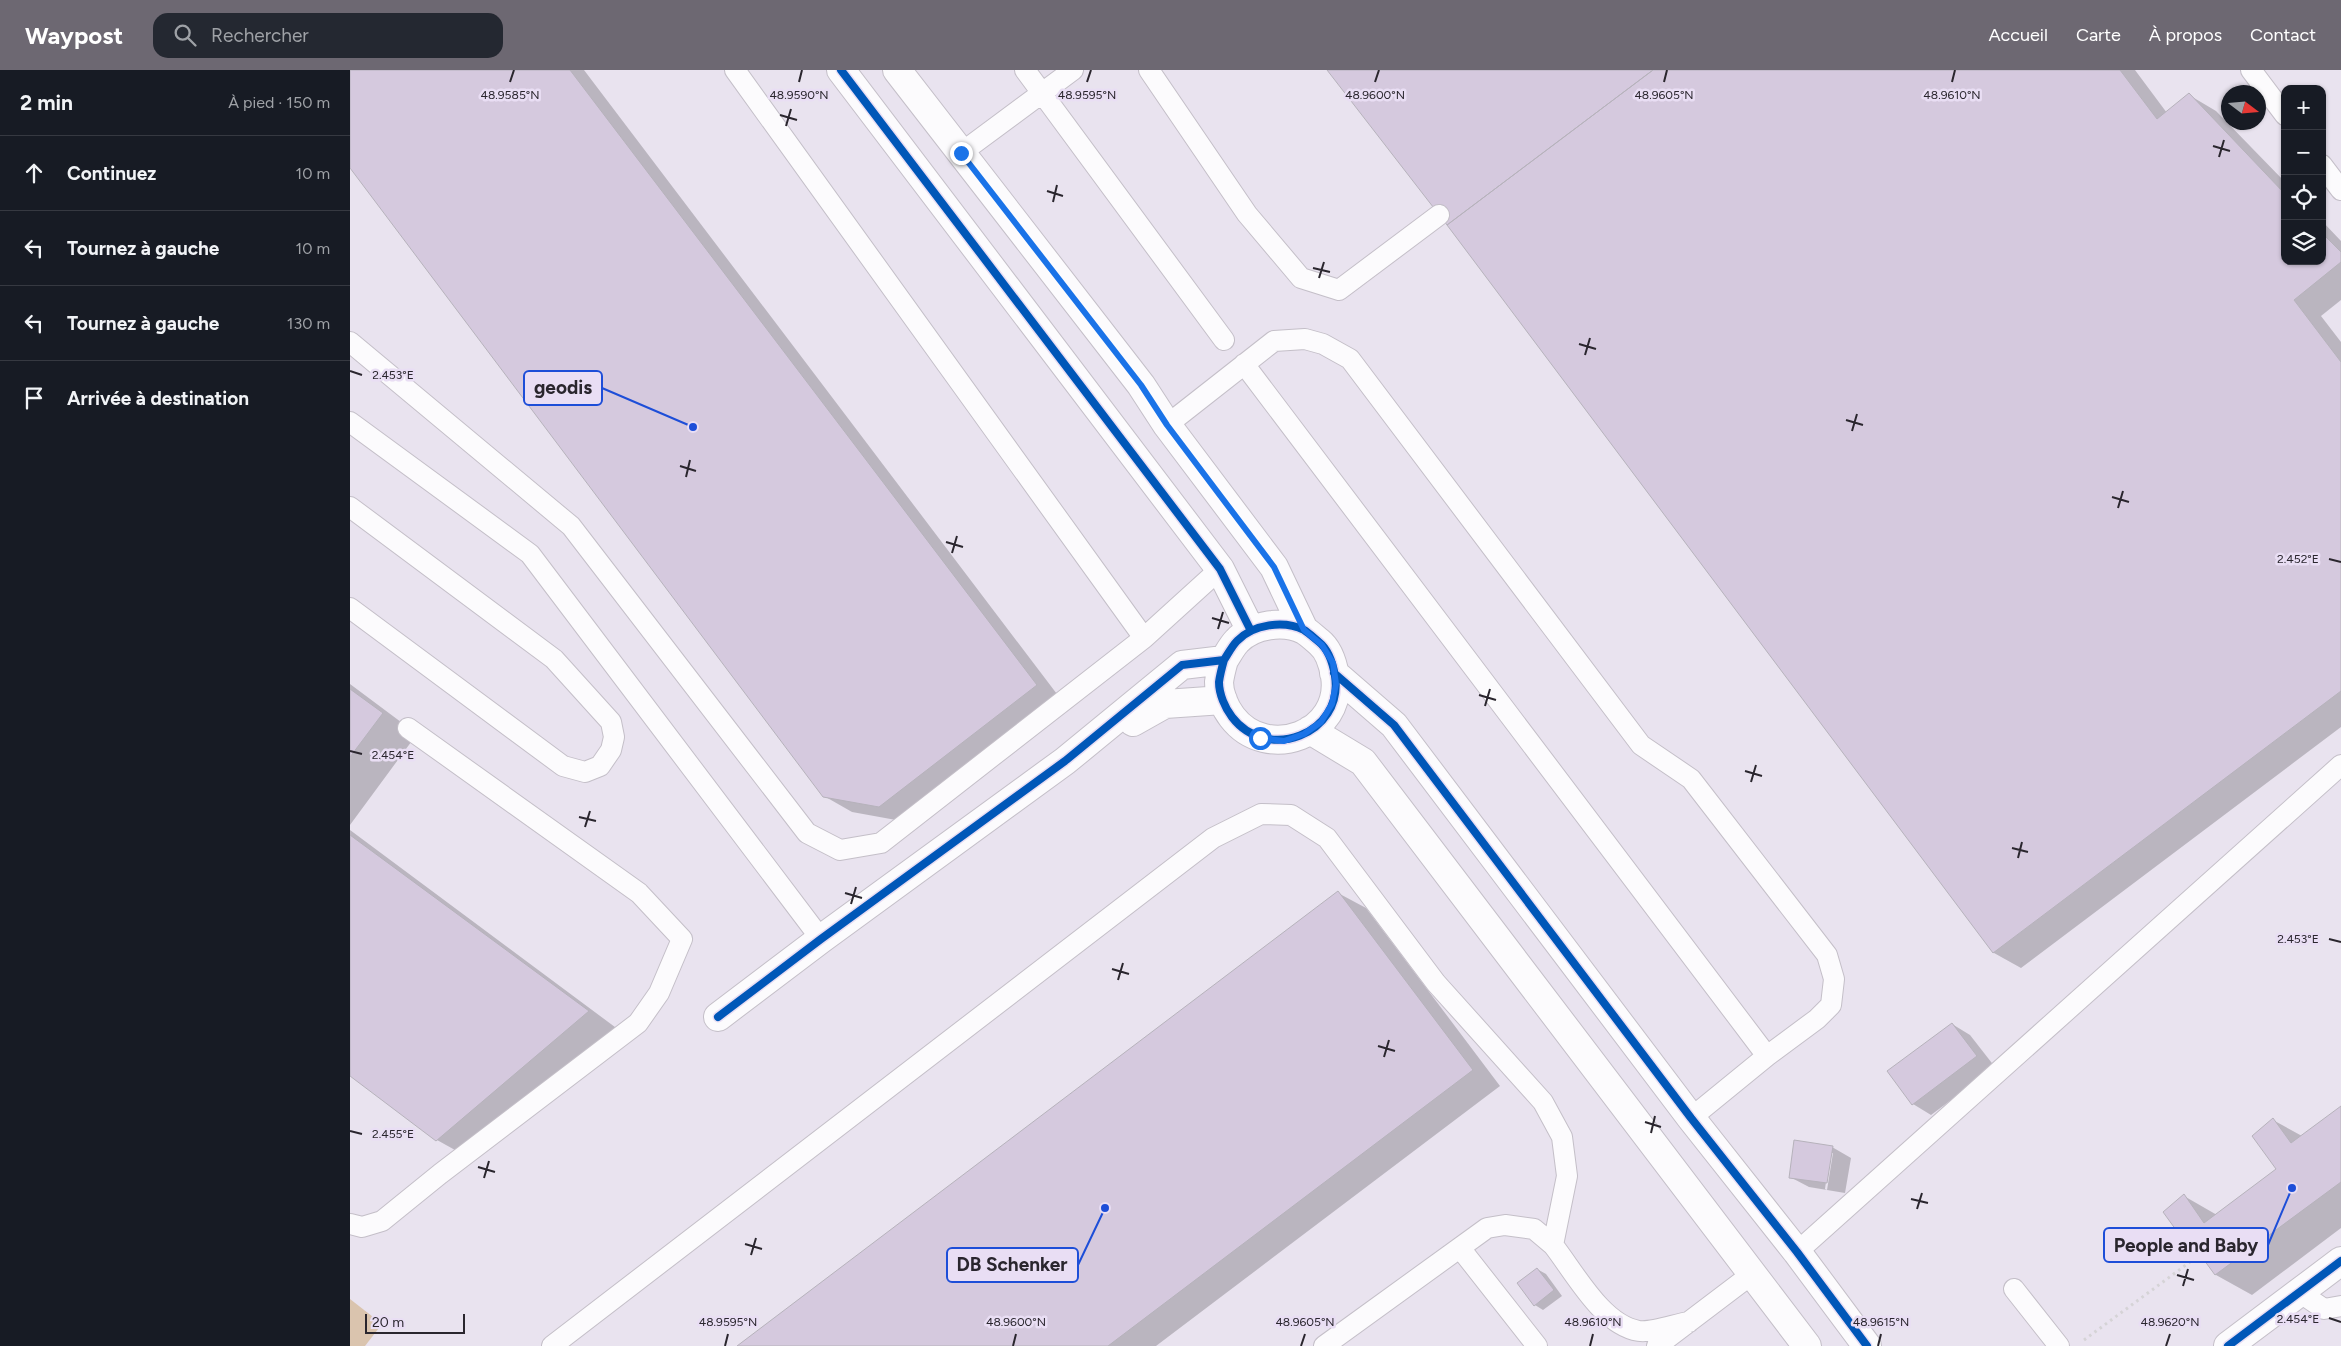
<!DOCTYPE html>
<html lang="fr">
<meta charset="utf-8">
<style>
body{margin:0;font-family:Figtree,sans-serif;background:#242831;color:#f1f3f6}
.controls{position:absolute;right:15px;top:15px;display:grid;overflow:hidden;border-radius:10px;box-shadow:0 1px 4px #0004}
.controls button{width:45px;height:45px;display:grid;place-items:center;padding:0;border:0;border-bottom:1px solid #363941;background:#171b24;color:#f1f3f6;font:25px sans-serif}
.compass{position:absolute;left:1871px;top:15px;width:45px;height:45px;border-radius:50%;background:#171b24;box-shadow:0 1px 4px #0004;rotate:106deg}
.scale{position:absolute;left:15px;bottom:12px;width:100px;box-sizing:border-box;padding-left:5px;border:2px solid #2a262e;border-top:0;font-size:14px;line-height:18px;white-space:nowrap;color:#2a262e;-webkit-text-stroke:4px #e9def4;paint-order:stroke}
.stop{position:absolute;width:15px;height:15px;margin:-11px;border:4px solid #1a73e8;border-radius:50%;background:#fff}
.stop.end{background:#1a73e8;border-color:#fff;box-shadow:0 1px 5px #0008}
.list{margin:0;padding:0;list-style:none}
h2{display:flex;justify-content:space-between;align-items:center;height:65px;margin:0;padding:0 20px;font-size:21px}
h2 small{font-size:16px;font-weight:400;color:#9ea1a6}
.list li{display:grid;grid-template-columns:32px 1fr auto;gap:15px;align-items:center;box-sizing:border-box;height:75px;padding:0 20px;border-top:1px solid #363941}
.list b{display:block;font-size:19px;white-space:nowrap}
.list em{font-size:16px;font-style:normal;color:#9ea1a6}
.icon{flex:none;width:28px;height:28px;fill:none;stroke:currentColor;stroke-width:2;stroke-linecap:round;stroke-linejoin:round}
.map{position:relative;flex:none;width:1991px;height:1276px;overflow:hidden}
header{display:flex;align-items:center;gap:30px;box-sizing:border-box;height:70px;padding:0 25px;background:#6d6872;color:#fff}
header strong{font-size:24px}
nav{display:flex;gap:28px;margin-inline-start:auto;font-size:18px}
.search{width:350px;height:45px;background:#242831;display:flex;align-items:center;gap:12px;box-sizing:border-box;padding:0 18px;border-radius:15px;color:#9ea1a6;font-size:19px}
main{display:flex}
aside{flex:1;background:#171b24}
.map>svg:first-child{display:block}
.green{fill:#dac4ae}
.shadow{fill:#0003;fill-rule:evenodd}
.building{fill:#d5c9de;stroke:#b6b2bb}
.lines{fill:none;stroke-linecap:round;stroke-linejoin:round}
.service-casing{stroke:#c4bfc8;stroke-width:22}
.minor-casing{stroke:#c4bfc8;stroke-width:30}
.path{stroke:#d5d3d6;stroke-width:3;stroke-dasharray:2.5 4;stroke-linecap:butt}
.service{stroke:#fcfbfd;stroke-width:20}
.minor{stroke:#fcfbfd;stroke-width:28}
.cycleway-casing{stroke:#e9def4;stroke-width:11}
.cycleway{stroke:#0057b8;stroke-width:8}
.route{stroke:#1a73e8;stroke-width:6}
.ticks{fill:none;stroke:#2a262e;stroke-width:2}
.ticks-label{font-size:12px;text-anchor:middle;fill:#2a262e;stroke:#e9def4;stroke-width:5;stroke-linejoin:round;paint-order:stroke}
.leader{fill:none;stroke:#1d4ed8;stroke-width:2}
.callout-dot{fill:#1d4ed8;stroke:#e9def4;stroke-width:2}
.callout{fill:#e9def4;stroke:#1d4ed8;stroke-width:2}
.callout-label{font-size:19px;text-anchor:middle;font-weight:bold;fill:#2a262e}
</style>
<header>
<strong>Waypost</strong>
<div class="search"><svg class="icon" aria-label="search" viewBox="0 0 24 24"><circle cx="10" cy="10" r="6"/><path d="M15 15l6 6"/></svg>Rechercher</div>
<nav><a>Accueil</a><a>Carte</a><a>À propos</a><a>Contact</a></nav>
</header>
<main>
<aside>
<h2>2 min<small>À pied · 150 m</small></h2>
<ul class="list">
<li><svg class="icon" aria-label="ahead" viewBox="0 0 24 24"><path d="M12 20V5M6 11l6-6 6 6"/></svg><div><b>Continuez</b></div><em>10 m</em></li>
<li><svg class="icon" aria-label="left" viewBox="0 0 24 24"><path d="M17 20v-9H6M10 6l-5 5 5 5"/></svg><div><b>Tournez à gauche</b></div><em>10 m</em></li>
<li><svg class="icon" aria-label="left" viewBox="0 0 24 24"><path d="M17 20v-9H6M10 6l-5 5 5 5"/></svg><div><b>Tournez à gauche</b></div><em>130 m</em></li>
<li><svg class="icon" aria-label="arrive" viewBox="0 0 24 24"><path d="M6 21V4h12l-3 4 3 4H6"/></svg><div><b>Arrivée à destination</b></div></li>
</ul>
</aside>
<div class="map">
<svg width="1991" height="1276" viewBox="0 0 1991 1276">
<rect width="100%" height="100%" fill="#e9e3ef"/>
<path class="green" d="M0,1229L32,1254L15,1276H0Z"/>
<path class="shadow" d="M0,0H234L713,632L557,752L502,742L474,726L0,96Z
M979,0H1785L1817,43L1839,25L1866,41L1935,112V191H1972V151L1991,171V230L1971,246L1991,272V657L1671,898L1644,883L1098,155Z
M0,614L67,664L0,755Z
M0,760L273,963L123,1090L87,1070L0,1005Z
M988,823L1016,838L1150,1016L806,1276H389Z
M1602,954L1620,965L1645,997L1581,1045L1563,1034Z
M1991,1037V1158L1902,1225L1866,1205L1853,1187L1843,1181L1834,1126L1867,1145L1928,1099L1923,1050L1952,1066Z
M1482,1077L1501,1088L1495,1123L1459,1117L1440,1107ZM1480,1083H1483L1477,1120L1475,1119Z
M1187,1199L1196,1204L1212,1226L1193,1240L1185,1235Z"/>
<path class="building" d="M0,0H220L687,615L529,737L473,727L0,98Z
M977,0H1303L1097,155Z
M1303,0H1770L1807,49L1839,23L1935,124V191H1972V163L1991,182V192L1944,230L1991,292V621L1643,883L1097,155Z
M0,619L33,643L0,687Z
M0,765L239,941L86,1071L0,1006Z
M988,821L1123,1000L758,1276H387Z
M1602,953L1627,986L1562,1035L1537,1001Z
M1991,1036V1112L1865,1205L1846,1179L1842,1182L1813,1142L1834,1124L1854,1153L1926,1099L1902,1066L1923,1048L1941,1073Z
M1444,1070L1483,1076L1477,1113L1439,1108Z
M1187,1198L1204,1220L1184,1236L1167,1213Z"/>
<g class="lines">
<g class="service-casing">
<path id="service" d="M675,0L874,270
M799,0L897,144L951,208L989,220L1089,145
M1901,0L1935,45
M611,83L723,0
M1972,95L1991,120
M0,272L221,456L457,763L490,780L531,773L794,568L385,0
M894,294L1417,986
M0,352L180,484L471,869
M817,355L924,271L955,269L973,274L1000,289L1291,675L1341,709L1477,885L1484,909L1481,935L1467,949L1417,986L1341,1048
M0,437L204,589L261,652L264,667L261,680L250,696L235,702L213,696L0,538
M794,568L870,499
M0,1154L12,1157L32,1151L90,1104L288,953L309,923L332,869L289,823L58,658
M1110,1178L1187,1276
M1447,1182L1991,695
M1664,1219L1709,1276
M1949,1222L1974,1239L1991,1236
M202,1276L863,768L911,744L941,745L977,768L1086,913L1193,1032L1212,1067L1217,1106L1203,1175C1225,1203 1252,1255 1289,1261C1301,1263 1326,1254 1339,1252
M974,1276L1137,1158L1155,1155L1184,1159L1203,1175
M1307,1276L1402,1204"/>
</g>
<g class="minor-casing">
<path id="minor" d="M491,0L870,499L901,561
M547,0L791,315L817,355L924,497L954,560
M984,603L1044,655L1341,1048L1447,1182L1517,1276
M783,652L815,634L873,630
M960,660L1013,692L1457,1276
M368,947L471,869L715,691L832,595L874,590C878,584 882,576 887,571C903,554 934,550 954,560C959,563 964,568 969,572C979,580 983,594 985,606C994,664 917,693 882,647C875,638 869,624 869,612C870,605 872,597 874,590
M1878,1276L1991,1191"/>
</g>
<path class="path" d="M1734,1270L1840,1192"/>
<use href="#service" class="service"/>
<use href="#minor" class="minor"/>
<g class="cycleway-casing">
<path id="cycleway" d="M491,0L870,499L901,561
M984,603L1044,655L1341,1048L1447,1182L1517,1276
M368,947L471,869L715,691L832,595L874,590C878,584 882,576 887,571C903,554 934,550 954,560C959,563 964,568 969,572C979,580 983,594 985,606C994,664 917,693 882,647C875,638 869,624 869,612C870,605 872,597 874,590
M1878,1276L1991,1191"/>
</g>
<use href="#cycleway" class="cycleway"/>
</g>
<g class="lines">
<path class="route" d="M611,83L791,315L817,355L924,497L954,560L972,575L983,593L986,614L982,634L971,652L954,664L934,671L910,668"/>
</g>
<path class="ticks" d="M160,12L164,0M449,12L452,0M737,12L741,0M1025,12L1029,0M1314,12L1317,0M1602,12L1605,0M430,45L447,50M436,56L441,39M1863,76L1880,81M1869,87L1874,70M697,121L713,126M703,132L707,115M963,198L980,202M969,208L974,192M1229,274L1246,279M1235,285L1240,268M0,301L12,305M1496,350L1513,355M1502,361L1507,344M330,396L346,401M336,407L340,390M1762,427L1779,432M1768,438L1773,421M596,472L613,477M602,483L607,466M1979,489L1991,492M862,548L879,553M868,559L873,542M1129,625L1146,630M1135,636L1140,619M0,681L12,684M1395,701L1412,706M1401,712L1406,695M229,747L246,751M235,757L240,741M1662,778L1678,782M1668,788L1672,772M495,823L512,828M501,834L506,817M1979,869L1991,872M762,899L779,904M768,910L773,893M1028,976L1045,981M1034,987L1039,970M1295,1052L1311,1057M0,1061L12,1064M1301,1063L1305,1046M128,1097L145,1102M134,1108L139,1091M1561,1129L1578,1133M1567,1139L1572,1123M395,1174L412,1179M401,1185L406,1168M1827,1205L1844,1210M1833,1216L1838,1199M1979,1248L1991,1252M375,1276L378,1264M663,1276L666,1264M951,1276L955,1264M1240,1276L1243,1264M1528,1276L1531,1264M1816,1276L1820,1264"/>
<g class="ticks-label">
<text x="160" y="29">48.9585°N</text>
<text x="449" y="29">48.9590°N</text>
<text x="737" y="29">48.9595°N</text>
<text x="1025" y="29">48.9600°N</text>
<text x="1314" y="29">48.9605°N</text>
<text x="1602" y="29">48.9610°N</text>
<text x="43" y="309">2.453°E</text>
<text x="1948" y="493">2.452°E</text>
<text x="43" y="689">2.454°E</text>
<text x="1948" y="873">2.453°E</text>
<text x="43" y="1068">2.455°E</text>
<text x="1948" y="1253">2.454°E</text>
<text x="378" y="1256">48.9595°N</text>
<text x="666" y="1256">48.9600°N</text>
<text x="955" y="1256">48.9605°N</text>
<text x="1243" y="1256">48.9610°N</text>
<text x="1531" y="1256">48.9615°N</text>
<text x="1820" y="1256">48.9620°N</text>
</g>
<path class="leader" d="M343 357L252 318M1942 1118L1918 1175M755 1138L728 1195"/>
<g class="callout-dot">
<circle cx="343" cy="357" r="5"/>
<circle cx="1942" cy="1118" r="5"/>
<circle cx="755" cy="1138" r="5"/>
</g>
<g class="callout">
<rect x="174" y="301" width="78" height="34" rx="5"/>
<rect x="1754" y="1158" width="164" height="34" rx="5"/>
<rect x="597" y="1178" width="131" height="34" rx="5"/>
</g>
<g class="callout-label">
<text x="213" y="324">geodis</text>
<text x="1836" y="1182">People and Baby</text>
<text x="662" y="1201">DB Schenker</text>
</g>
</svg>
<div class="controls">
<button>+</button>
<button>−</button>
<button><svg class="icon" aria-label="locate" viewBox="0 0 24 24"><circle cx="12" cy="12" r="6"/><path d="M12 2v4M12 18v4M2 12h4M18 12h4"/></svg></button>
<button><svg class="icon" aria-label="layers" viewBox="0 0 24 24"><path d="M12 4l9 5-9 5-9-5zM3 14l9 5 9-5"/></svg></button>
</div>
<svg class="compass" viewBox="-18 -18 36 36"><path d="M0-13l5 13h-10z" fill="#e53935"/><path d="M0 13l5-13h-10z" fill="#9ea1a6"/></svg>
<div class="scale">20 m</div>
<div class="stop" style="left:910px;top:668px"></div>
<div class="stop end" style="left:611px;top:83px"></div>
</div>
</main>
